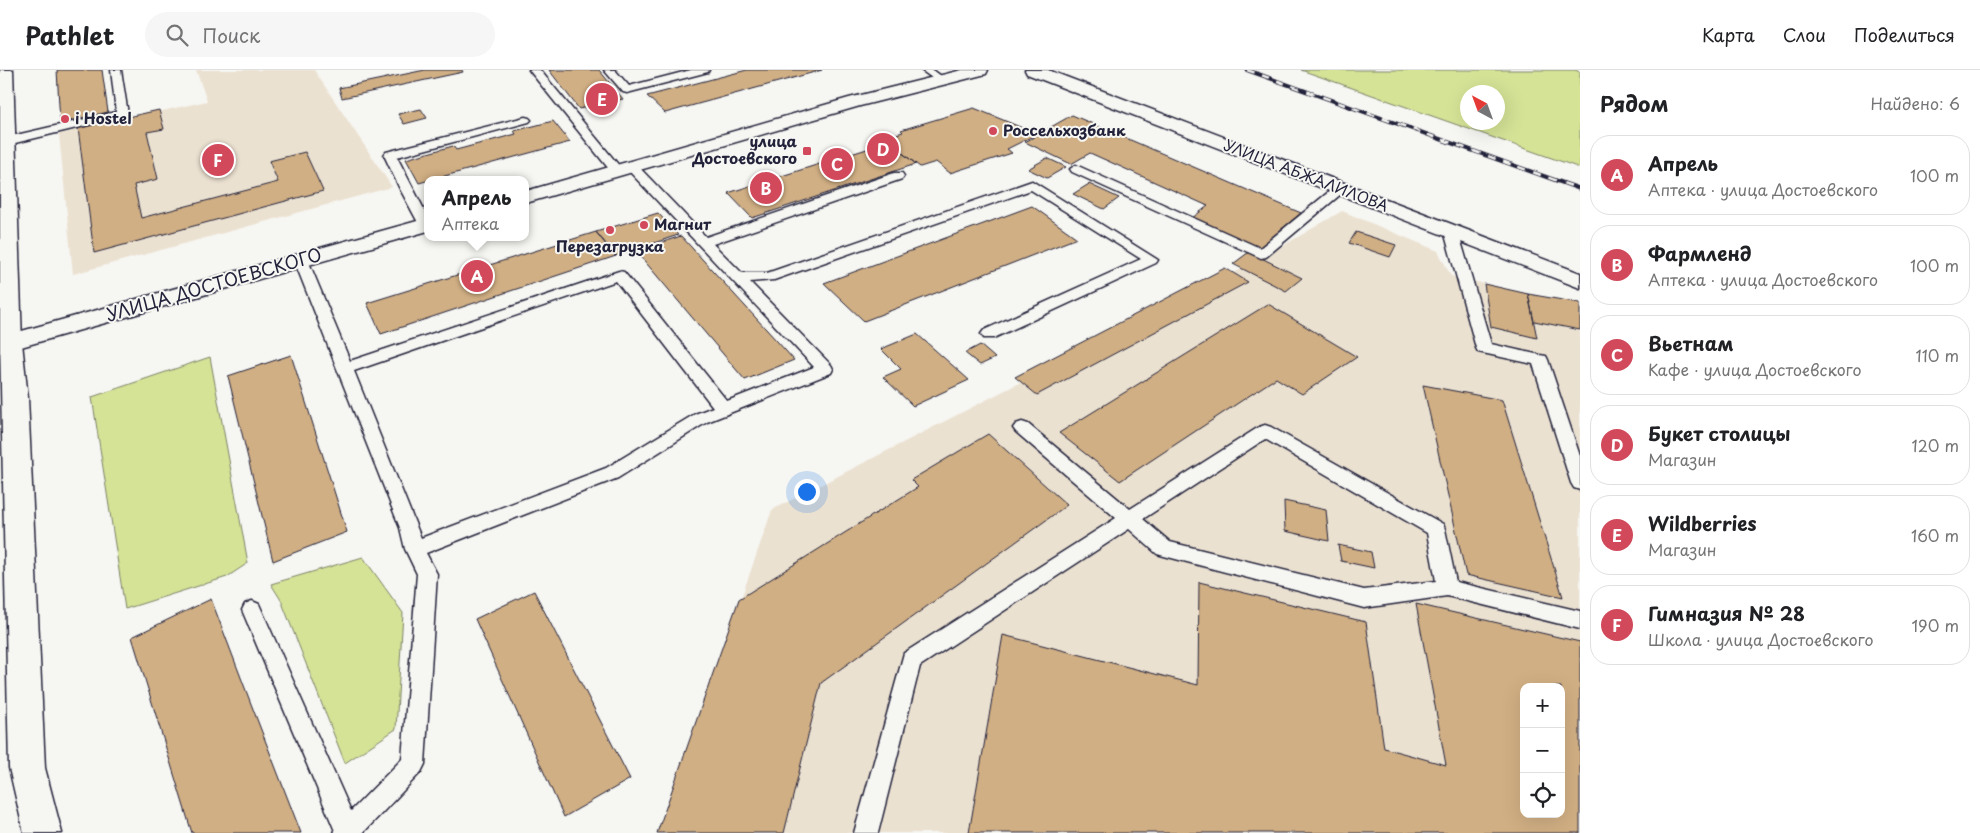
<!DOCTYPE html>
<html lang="ru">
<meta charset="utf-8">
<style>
body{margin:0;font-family:"Playpen Sans",sans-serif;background:#f6f6f6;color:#202124}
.controls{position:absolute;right:15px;bottom:15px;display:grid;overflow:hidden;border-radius:10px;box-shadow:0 5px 20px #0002}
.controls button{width:45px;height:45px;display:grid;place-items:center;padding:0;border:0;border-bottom:1px solid #e0e0e0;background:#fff;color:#202124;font:25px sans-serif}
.compass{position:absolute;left:1460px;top:15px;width:45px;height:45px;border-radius:50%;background:#fff;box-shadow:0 5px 20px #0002;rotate:319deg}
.you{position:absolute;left:806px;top:421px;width:18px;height:18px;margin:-12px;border:4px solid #fff;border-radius:50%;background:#1a73e8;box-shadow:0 0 0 8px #1a73e833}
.badge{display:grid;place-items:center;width:32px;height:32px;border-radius:50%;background:#d1495b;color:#fff;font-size:16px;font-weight:700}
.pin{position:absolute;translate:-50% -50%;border:2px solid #fff;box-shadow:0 1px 5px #0006}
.popup{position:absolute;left:424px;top:106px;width:105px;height:65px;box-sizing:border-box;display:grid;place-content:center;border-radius:10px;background:#fff;filter:drop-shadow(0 1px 4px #0005);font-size:16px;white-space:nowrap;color:#757577}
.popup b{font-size:19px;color:#202124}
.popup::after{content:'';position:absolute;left:50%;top:100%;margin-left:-10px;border:10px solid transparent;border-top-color:#fff}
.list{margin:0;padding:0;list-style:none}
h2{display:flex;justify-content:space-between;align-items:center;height:65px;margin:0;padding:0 20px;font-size:21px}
h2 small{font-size:16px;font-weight:400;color:#757577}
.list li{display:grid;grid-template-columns:32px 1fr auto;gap:15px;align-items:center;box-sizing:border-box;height:80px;margin:0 10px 10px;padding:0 10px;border:1px solid #e0e0e0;border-radius:20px}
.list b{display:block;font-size:19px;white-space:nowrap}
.list p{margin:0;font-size:16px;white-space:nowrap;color:#757577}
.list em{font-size:16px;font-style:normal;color:#757577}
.icon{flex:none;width:28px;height:28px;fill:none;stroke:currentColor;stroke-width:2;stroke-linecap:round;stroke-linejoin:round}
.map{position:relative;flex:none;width:1580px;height:763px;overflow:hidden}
header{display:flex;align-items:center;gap:30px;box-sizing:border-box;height:70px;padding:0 25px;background:#fff;border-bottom:1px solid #e0e0e0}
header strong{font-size:24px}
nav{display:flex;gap:28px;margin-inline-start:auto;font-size:18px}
.search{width:350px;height:45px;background:#f6f6f6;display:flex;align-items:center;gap:12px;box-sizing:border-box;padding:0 18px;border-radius:28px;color:#757577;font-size:19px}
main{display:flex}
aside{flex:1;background:#fff}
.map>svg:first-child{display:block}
.built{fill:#ebe1d1;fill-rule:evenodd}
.green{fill:#d4e396;stroke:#7b8268;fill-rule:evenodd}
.building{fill:#d1af84;stroke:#22223b;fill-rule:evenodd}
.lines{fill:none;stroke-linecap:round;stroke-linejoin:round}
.service-casing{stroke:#22223b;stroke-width:3}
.minor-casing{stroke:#22223b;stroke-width:3}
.tertiary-casing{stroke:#22223b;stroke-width:3}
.secondary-casing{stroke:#22223b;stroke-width:3}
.service{fill:#f6f6f2;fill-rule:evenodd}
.minor{fill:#f6f6f2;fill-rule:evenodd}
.tertiary{fill:#f6f6f2;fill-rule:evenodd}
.secondary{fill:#f6f6f2;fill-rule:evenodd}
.rail-casing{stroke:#22223b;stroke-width:4}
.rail{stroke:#f6f6f2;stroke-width:2.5;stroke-dasharray:8;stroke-linecap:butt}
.poi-dot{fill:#d1495b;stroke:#f6f6f2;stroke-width:2}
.labels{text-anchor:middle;stroke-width:4;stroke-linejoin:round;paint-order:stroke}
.far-poi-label{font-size:15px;font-weight:bold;fill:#22223b;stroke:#f6f6f2;text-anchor:start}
.far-street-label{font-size:15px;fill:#22223b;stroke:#f6f6f2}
.street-label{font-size:18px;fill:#22223b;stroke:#f6f6f2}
</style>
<header>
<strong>Pathlet</strong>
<div class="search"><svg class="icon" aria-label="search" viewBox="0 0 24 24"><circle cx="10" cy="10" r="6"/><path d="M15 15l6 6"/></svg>Поиск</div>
<nav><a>Карта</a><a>Слои</a><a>Поделиться</a></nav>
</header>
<main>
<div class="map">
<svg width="1580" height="763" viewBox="0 0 1580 763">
<rect width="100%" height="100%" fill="#f6f6f2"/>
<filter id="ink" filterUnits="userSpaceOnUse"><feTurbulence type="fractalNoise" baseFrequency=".02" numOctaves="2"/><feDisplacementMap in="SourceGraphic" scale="10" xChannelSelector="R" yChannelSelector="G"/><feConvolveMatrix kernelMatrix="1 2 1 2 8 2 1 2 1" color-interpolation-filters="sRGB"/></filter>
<g filter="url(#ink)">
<path class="built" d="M196,0H314L392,117L73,204L59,64L207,31Z
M1342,141L1438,181L1451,206L1528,224L1534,251L1580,260V763H659L772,440L1257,191ZM1524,617H1561V744H1524Z"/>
<path class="green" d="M1301,0H1575L1580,2V98ZM1468,22H1498V52H1468Z
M210,287L248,493L227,507L125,539L92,327Z
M363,487L403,543L396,659L345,693L281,530L271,514Z"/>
<path class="building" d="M57,0H102L108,42L60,53Z
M425,0H462L463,2L342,28L339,18Z
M549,0H599L623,29L579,39Z
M747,0H822L665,43L647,26Z
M974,38L1037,64L1007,79L1012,83L950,103L936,92L920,97L883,68L903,62L901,60Z
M421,39L427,48L404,54L398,44Z
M159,40L164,59L147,62L158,109L134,115L141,148L278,112L269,91L305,82L323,121L94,183L78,58Z
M1072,45L1301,143L1259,178L1192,148L1208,136L1090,83L1071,94L1025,72Z
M553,51L570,72L419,113L406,89L453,76L456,80L516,64L514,61Z
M889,72L916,94L752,148L728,123Z
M1047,88L1066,97L1047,108L1028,99Z
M1089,114L1119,128L1104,139L1073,124Z
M1032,136L1077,168L864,251L824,213Z
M658,143L678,165L615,186L596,162Z
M596,162L616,186L381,264L367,233Z
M1356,162L1396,175L1390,187L1349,173Z
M681,166L776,270L794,290L745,310L636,181Z
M1249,182L1302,208L1286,221L1233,194Z
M1225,198L1248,212L1037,325L1015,307Z
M1484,214L1528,224L1537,268L1491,257Z
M1528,224L1580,233V260L1534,251Z
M1268,234L1357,287L1302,324L1276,308L1120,411L1059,363Z
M917,264L969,310L913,336L883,307L901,299L881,279Z
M980,275L995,288L980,295L965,283Z
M291,285L347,462L273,491L228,306Z
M1423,315L1502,330L1563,527L1466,505Z
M988,364L1067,435L821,613L784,763H657L739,529L918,417L911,410Z
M1284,431L1326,440L1329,471L1285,461Z
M1338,475L1371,482L1374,498L1341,491Z
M1199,512L1366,552L1384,678L1446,695L1416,534L1580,572V763H969L1003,565L1198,615ZM1524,617H1561V744H1524Z
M534,521L630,709L564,747L475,549Z
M211,529L253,639L301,763H192L132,567Z"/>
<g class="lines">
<g class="service-casing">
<path id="service" d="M111,0H121L128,44L126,46L7,75L1,71L3,68L116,42Z
M529,0H540L621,98L623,101L621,104H613Z
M604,0H615L629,16L691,0H709L708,2L627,23L623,22Z
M921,0H933L948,11L947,13H939Z
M525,47L529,48L531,50L529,52L397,87L428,147V158H421L400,119L384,85L386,82Z
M632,93L636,94L706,167L894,103H902L904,106L902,109L713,174L742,203H767L1032,111L1158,190L1156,193L994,268H984L981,264L984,260L1141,189L1031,120L774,210L750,212L831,295L833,299L831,303L707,352L618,408L426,483L437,504L425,694L421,702L363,763H334L335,761L242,540L245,534L252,531L259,534L351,741L402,689L417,504L405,479L400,458L294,190L296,187H306L308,190L350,291L619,201L624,202L727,331L814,297L628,100L626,97L628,94ZM616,211L713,337L695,344L606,398L421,468L354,301Z
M1076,95L1260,178L1336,116H1346L1347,119L1266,187L1261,188L1072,102L1070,99Z
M1451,157L1458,161L1491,274L1540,285L1546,286L1548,290L1580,386V420L1574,418L1571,413L1533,294L1478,282L1476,278L1444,161Z
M1022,352L1028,354L1130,439L1259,357L1265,355L1271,357L1443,454L1445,459L1456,512L1580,541V559L1447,526L1364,538L1164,486L1157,484L1129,459L920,596L878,763H854L904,583L1116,448L1016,362L1013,358L1016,354ZM1265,369L1427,463L1436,511L1364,520L1170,472L1143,449Z"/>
</g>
<g class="minor-casing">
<path id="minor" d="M0,0H13L22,273L19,279L10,281L0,277Z"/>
</g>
<g class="tertiary-casing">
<path id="tertiary" d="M1025,0H1048L1580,203V218L1027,4Z
M10,265L19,267L22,273L28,328L45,698L62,763H24L9,698L0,269Z"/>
</g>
<g class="secondary-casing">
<path id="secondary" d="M962,0H988L986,4L860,36L526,133V121L849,28Z
M428,148V161L0,283V267Z"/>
</g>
<use href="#service" class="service"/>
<use href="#minor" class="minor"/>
<use href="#tertiary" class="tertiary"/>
<use href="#secondary" class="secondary"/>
<g class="rail-casing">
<path id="rail" d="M1247,0L1580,119"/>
</g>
<use href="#rail" class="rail"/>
</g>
</g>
<g class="poi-dot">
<circle cx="65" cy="49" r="5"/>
<circle cx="993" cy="61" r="5"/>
<rect x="802" y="76" width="10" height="10" rx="2.5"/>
<circle cx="644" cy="155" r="5"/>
<circle cx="610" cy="160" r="5"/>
</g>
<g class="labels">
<g class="far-poi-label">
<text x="75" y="54">i Hostel</text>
<text x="1003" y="66">Россельхозбанк</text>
<text x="797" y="77" text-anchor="end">улица<tspan x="797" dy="17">Достоевского</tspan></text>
<text x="654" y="160">Магнит</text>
<text x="610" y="182" text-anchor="middle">Перезагрузка</text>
</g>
<g class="far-street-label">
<text transform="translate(1306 106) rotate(21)" y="5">УЛИЦА АБЖАЛИЛОВА</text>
</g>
<g class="street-label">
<text transform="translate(214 215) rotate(-16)" y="6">УЛИЦА ДОСТОЕВСКОГО</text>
</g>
</g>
</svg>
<div class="controls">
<button>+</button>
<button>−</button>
<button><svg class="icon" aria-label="locate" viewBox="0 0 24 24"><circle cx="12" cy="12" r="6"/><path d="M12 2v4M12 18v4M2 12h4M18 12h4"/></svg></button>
</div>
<svg class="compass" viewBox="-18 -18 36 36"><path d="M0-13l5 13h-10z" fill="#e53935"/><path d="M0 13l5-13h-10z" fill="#757577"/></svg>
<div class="you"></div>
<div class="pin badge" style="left:477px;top:206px">A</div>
<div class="popup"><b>Апрель</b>Аптека</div>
<div class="pin badge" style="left:766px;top:118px">B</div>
<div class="pin badge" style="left:837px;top:94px">C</div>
<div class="pin badge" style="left:883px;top:79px">D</div>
<div class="pin badge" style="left:602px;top:29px">E</div>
<div class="pin badge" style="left:218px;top:90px">F</div>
</div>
<aside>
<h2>Рядом<small>Найдено: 6</small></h2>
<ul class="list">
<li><span class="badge">A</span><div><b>Апрель</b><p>Аптека · улица Достоевского</p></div><em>100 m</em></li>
<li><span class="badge">B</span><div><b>Фармленд</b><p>Аптека · улица Достоевского</p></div><em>100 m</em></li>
<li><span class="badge">C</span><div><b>Вьетнам</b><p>Кафе · улица Достоевского</p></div><em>110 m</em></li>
<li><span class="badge">D</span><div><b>Букет столицы</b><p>Магазин</p></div><em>120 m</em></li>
<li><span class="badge">E</span><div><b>Wildberries</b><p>Магазин</p></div><em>160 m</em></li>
<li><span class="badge">F</span><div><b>Гимназия № 28</b><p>Школа · улица Достоевского</p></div><em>190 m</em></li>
</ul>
</aside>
</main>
